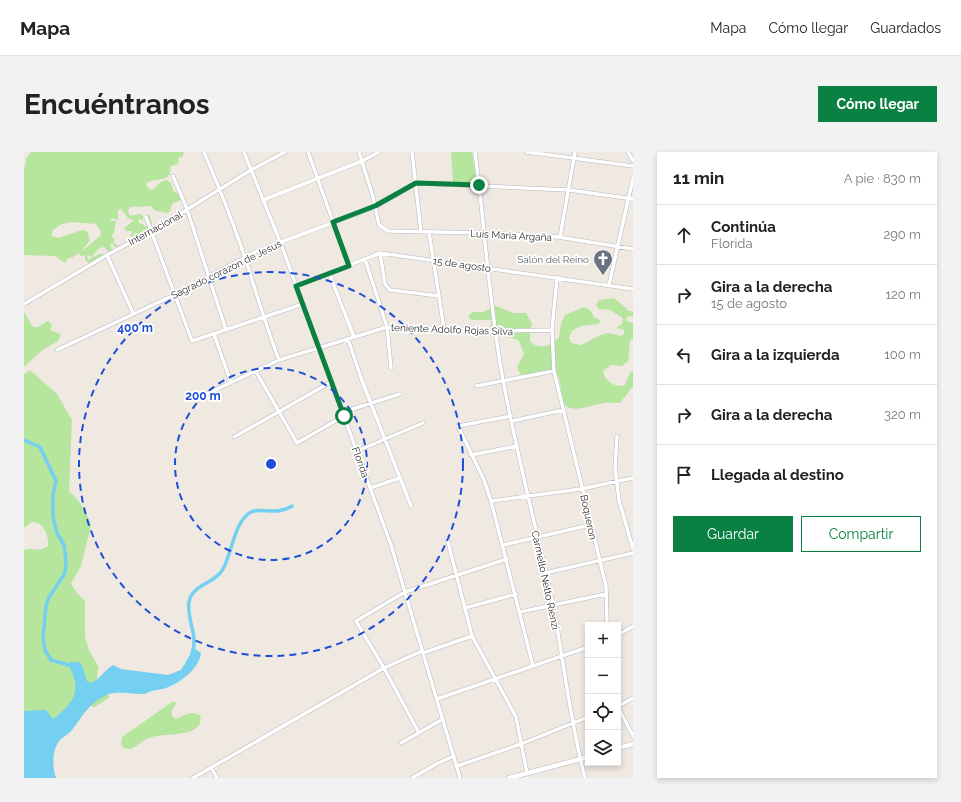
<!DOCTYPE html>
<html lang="es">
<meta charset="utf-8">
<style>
body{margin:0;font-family:Raleway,sans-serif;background:#f2f2f2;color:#222}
.controls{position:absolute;right:12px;bottom:12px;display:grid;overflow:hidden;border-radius:0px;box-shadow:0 2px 6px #0003}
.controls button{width:36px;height:36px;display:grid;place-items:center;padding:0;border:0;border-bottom:1px solid #e0e0e0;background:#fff;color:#222;font:20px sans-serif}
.stop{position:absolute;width:12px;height:12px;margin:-9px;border:3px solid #0b8043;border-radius:50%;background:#fff}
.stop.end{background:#0b8043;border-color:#fff;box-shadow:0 1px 4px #0008}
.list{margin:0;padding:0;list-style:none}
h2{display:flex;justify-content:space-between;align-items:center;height:52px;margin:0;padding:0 16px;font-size:17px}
h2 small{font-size:13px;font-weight:400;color:#767676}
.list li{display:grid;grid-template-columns:26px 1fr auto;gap:12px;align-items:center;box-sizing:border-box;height:60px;padding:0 16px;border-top:1px solid #e0e0e0}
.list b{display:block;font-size:15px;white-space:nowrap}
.list p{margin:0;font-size:13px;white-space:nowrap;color:#767676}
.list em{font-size:13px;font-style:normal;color:#767676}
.actions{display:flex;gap:8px;padding:12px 16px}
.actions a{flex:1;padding:9px 0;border:1px solid #0b8043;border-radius:0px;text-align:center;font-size:14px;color:#0b8043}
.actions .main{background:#0b8043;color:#fff}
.icon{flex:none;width:22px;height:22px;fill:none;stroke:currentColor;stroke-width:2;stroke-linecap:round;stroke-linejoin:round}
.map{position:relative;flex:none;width:609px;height:626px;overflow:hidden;border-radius:0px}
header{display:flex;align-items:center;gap:24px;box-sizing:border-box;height:56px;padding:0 20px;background:#fff;border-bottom:1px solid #e0e0e0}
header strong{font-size:19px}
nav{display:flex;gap:22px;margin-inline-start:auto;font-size:14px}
.intro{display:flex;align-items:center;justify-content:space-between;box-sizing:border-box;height:96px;padding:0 24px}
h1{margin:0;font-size:28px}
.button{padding:10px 18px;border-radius:0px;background:#0b8043;color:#fff;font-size:14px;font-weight:700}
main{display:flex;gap:24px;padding:0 24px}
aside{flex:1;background:#fff;border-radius:0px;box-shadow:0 2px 6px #0003}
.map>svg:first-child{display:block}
.green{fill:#b6e59e;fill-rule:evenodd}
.water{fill:#75cff0}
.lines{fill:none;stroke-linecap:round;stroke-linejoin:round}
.canal{stroke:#75cff0;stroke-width:3.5}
.minor-casing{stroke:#b4b7c1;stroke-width:4.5}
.tertiary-casing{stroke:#b4b7c1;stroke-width:5.5}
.minor{stroke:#fff;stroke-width:3.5}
.tertiary{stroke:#fff;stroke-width:4.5}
.route{stroke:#0b8043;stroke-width:5}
.ring{fill:none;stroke:#1d4ed8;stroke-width:2;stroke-dasharray:7 5}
.labels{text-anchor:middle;stroke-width:3.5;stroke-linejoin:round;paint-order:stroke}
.street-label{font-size:10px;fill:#2e2e2e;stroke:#fff}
.worship-label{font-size:10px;fill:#5b616d;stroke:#fff;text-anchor:end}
.centre{fill:#1d4ed8;stroke:#fff;stroke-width:2}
.ring-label{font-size:12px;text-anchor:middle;font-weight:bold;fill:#1d4ed8;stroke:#fff;stroke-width:3.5;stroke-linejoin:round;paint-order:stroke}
</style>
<header>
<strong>Mapa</strong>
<nav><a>Mapa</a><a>Cómo llegar</a><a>Guardados</a></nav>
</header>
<div class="intro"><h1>Encuéntranos</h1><a class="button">Cómo llegar</a></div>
<main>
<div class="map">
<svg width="609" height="626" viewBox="0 0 609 626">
<rect width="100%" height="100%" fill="#efe9e1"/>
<path class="green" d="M7,0H160L158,5H155L154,12L147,14C146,16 147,19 146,21C142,31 128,25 122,32L124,36L128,38L138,29L143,28L147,31L150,40L155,42L159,47L148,52L146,59L142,61L130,58L127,54L106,55L104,59L106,64L116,62L119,63V69L116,67L114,69L116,72H119L121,75L124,74L123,68L120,65L123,63H125L128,70L126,77L109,85L106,84L108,79H102L100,76L110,68L104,66L97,57L94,58V69L90,66L86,67L87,69H92L90,81L87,84L91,87L89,91L96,94L90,95L89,92H86L88,98L85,100L80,95C76,95 70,100 69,105L63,103L64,108L75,102H83L65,111L61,108V103L56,104L55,101L49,105L43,107L41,111L31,104L0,103V18L3,5ZM46,70L72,72L77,80L76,84L57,100L66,88L63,79L58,78L35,86L28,84V79L36,73Z
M427,0H448L453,32L429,30Z
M590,146L605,159H609V165L606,164L602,166L604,170H609V186L606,189L604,209L598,214L587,213L579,219C581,229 590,236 601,233L606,220L609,219V234L596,251C590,251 585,250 580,251C570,252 556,259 546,256C531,252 543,223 527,220C517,218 506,227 496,222L493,215L500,202L495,189C486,183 476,187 466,174L468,168H448L444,165L448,160H459L472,154L489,161H502L508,172L506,180V190C516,198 527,194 535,185L537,172L541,163L560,155L566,158L570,165L577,169L574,172L557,174L548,179L545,186L547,191L557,193C572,187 579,176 596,184L600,182V178L592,176L598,172L599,166L586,158L575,157L572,153L575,148Z
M0,160L9,175H14L24,169L28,172L26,178L37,182L34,189L17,199L0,215Z
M6,218L33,242L48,268L45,339L55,349L65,367L67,374L57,414L47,432L53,441L61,449V485L65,498L75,516C70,527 76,538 86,545L71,555H68L65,550L49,555L0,590V398C10,394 13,402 24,394C25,383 20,370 8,370L0,376V222Z
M148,550H153L148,559V564L152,567C160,563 167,558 176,563C182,586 141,581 128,585C120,587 113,594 106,597L100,596L97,593L98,585Z"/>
<path class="water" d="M170,496L177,501C175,517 156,531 142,536C135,538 127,538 121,542C110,542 95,539 85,542C66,549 59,564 48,578C45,582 40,584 36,588C28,597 28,615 32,626H0V559L22,558L29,567C49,552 59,539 45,514L46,510H54L58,513L63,529L66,531C75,529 80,518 89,513L97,517L144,523L157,518Z"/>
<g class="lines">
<path class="canal" d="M0,288L16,295L32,329L29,343V365L33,381L40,393L42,409L41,421L24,447L22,455L19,485L21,498L27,508L48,514
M168,501C175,485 162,466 165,450C168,432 191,432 199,417C208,402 210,369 227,360C237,355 253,364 268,354"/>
<g class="minor-casing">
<path id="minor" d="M180,0C195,35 209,70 221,106C232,140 242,174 255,208
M220,0L257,92L367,393L436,626
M284,0L325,114
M335,0L349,45L355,73L364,79L461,81L534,85L609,97
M388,0L397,80
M451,0C461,76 465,153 479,228C493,304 513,378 529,453C540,511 546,569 561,626
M503,0L609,14
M604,0L609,9
M149,24L163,57L202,178
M239,48L338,9L355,0
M122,65L168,189L279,152
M405,80L420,177
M536,85L551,0
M356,101L361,132L366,138L415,144
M83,103L109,161
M341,107L363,175L367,216
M305,121L330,185
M585,133L609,26
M272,134L356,101L609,137
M0,152L83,103L128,79L227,18L261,0
M190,182L207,231
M324,187L337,226L387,354
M33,198L152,142L233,99L351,55L392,31L545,38L609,47
M231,218L273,291L320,264
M530,220L528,178L533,125
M452,234L530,219L582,434L583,473
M174,246L255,208L363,175L471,179L528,178
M319,260L376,242
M487,264L434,274L460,328L467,349L509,514
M488,269L539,258
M593,284L591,316L595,348L609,397
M210,285L307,230
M333,299L399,271
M447,303L493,294
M346,336L376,326
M467,349L557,337L609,326
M423,386L448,484L492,565L503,621
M479,393L566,373
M521,421L609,401
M441,456L492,442
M496,460L582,442
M594,483L609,474
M399,501L448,484
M413,547L564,495
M594,554L609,546
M594,555L609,584
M395,581L360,516L332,469L381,440L483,407
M377,591L419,567
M433,614L497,592L564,565
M187,615L193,626
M169,626L360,516L398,499
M388,626L414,611L430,604"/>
</g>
<g class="tertiary-casing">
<path id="tertiary" d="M594,596L609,592
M485,626L564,605"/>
</g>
<use href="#minor" class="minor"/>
<use href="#tertiary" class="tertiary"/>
</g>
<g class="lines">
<path class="route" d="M320,264L272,134L325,114L309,70L351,54L392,31L455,33"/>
</g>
<g class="ring">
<circle cx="247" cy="312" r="96"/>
<circle cx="247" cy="312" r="192"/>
</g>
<defs>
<g id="church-pin" transform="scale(1)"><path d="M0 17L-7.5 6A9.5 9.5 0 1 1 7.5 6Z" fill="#6b7280" stroke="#fff"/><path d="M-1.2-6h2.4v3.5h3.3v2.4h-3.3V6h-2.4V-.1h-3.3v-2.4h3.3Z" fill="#fff"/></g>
</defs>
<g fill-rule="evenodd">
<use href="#church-pin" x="579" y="107"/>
</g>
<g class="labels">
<g class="street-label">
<text transform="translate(131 76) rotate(-29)" y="4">Internacional</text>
<text transform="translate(487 83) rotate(3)" y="4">Luis Maria Argaña</text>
<text transform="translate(438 112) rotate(8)" y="4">15 de agosto</text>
<text transform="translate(202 117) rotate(-26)" y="4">Sagrado corazon de Jesus</text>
<text transform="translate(428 177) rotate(2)" y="4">teniente Adolfo Rojas Silva</text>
<text transform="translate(337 310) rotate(70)" y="4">Florida</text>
<text transform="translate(565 365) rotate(78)" y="4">Boqueron</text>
<text transform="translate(522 428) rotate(78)" y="4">Carmello Netto Rienzi</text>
</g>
<g class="worship-label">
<text x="565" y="111">Salón del Reino</text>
</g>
</g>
<circle cx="247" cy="312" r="6" class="centre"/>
<g class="ring-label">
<text x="111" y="180">400 m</text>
<text x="179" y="248">200 m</text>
</g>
</svg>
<div class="controls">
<button>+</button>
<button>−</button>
<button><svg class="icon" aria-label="locate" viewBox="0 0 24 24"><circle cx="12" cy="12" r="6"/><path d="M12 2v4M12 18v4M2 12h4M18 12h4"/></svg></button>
<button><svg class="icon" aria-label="layers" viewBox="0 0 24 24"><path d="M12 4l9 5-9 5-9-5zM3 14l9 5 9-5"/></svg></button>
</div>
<div class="stop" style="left:320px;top:264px"></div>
<div class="stop end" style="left:455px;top:33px"></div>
</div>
<aside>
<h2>11 min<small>A pie · 830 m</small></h2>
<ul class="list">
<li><svg class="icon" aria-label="ahead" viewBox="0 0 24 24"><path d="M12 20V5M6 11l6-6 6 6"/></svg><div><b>Continúa</b><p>Florida</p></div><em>290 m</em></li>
<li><svg class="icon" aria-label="right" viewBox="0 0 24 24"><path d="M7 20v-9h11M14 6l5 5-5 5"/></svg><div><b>Gira a la derecha</b><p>15 de agosto</p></div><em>120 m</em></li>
<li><svg class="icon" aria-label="left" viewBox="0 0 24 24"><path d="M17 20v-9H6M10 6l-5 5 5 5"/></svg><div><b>Gira a la izquierda</b></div><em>100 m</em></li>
<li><svg class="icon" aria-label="right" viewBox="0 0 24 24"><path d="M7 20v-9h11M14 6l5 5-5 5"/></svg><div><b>Gira a la derecha</b></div><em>320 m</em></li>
<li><svg class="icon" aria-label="arrive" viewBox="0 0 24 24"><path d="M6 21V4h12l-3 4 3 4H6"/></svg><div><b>Llegada al destino</b></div></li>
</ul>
<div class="actions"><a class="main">Guardar</a><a>Compartir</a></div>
</aside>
</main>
